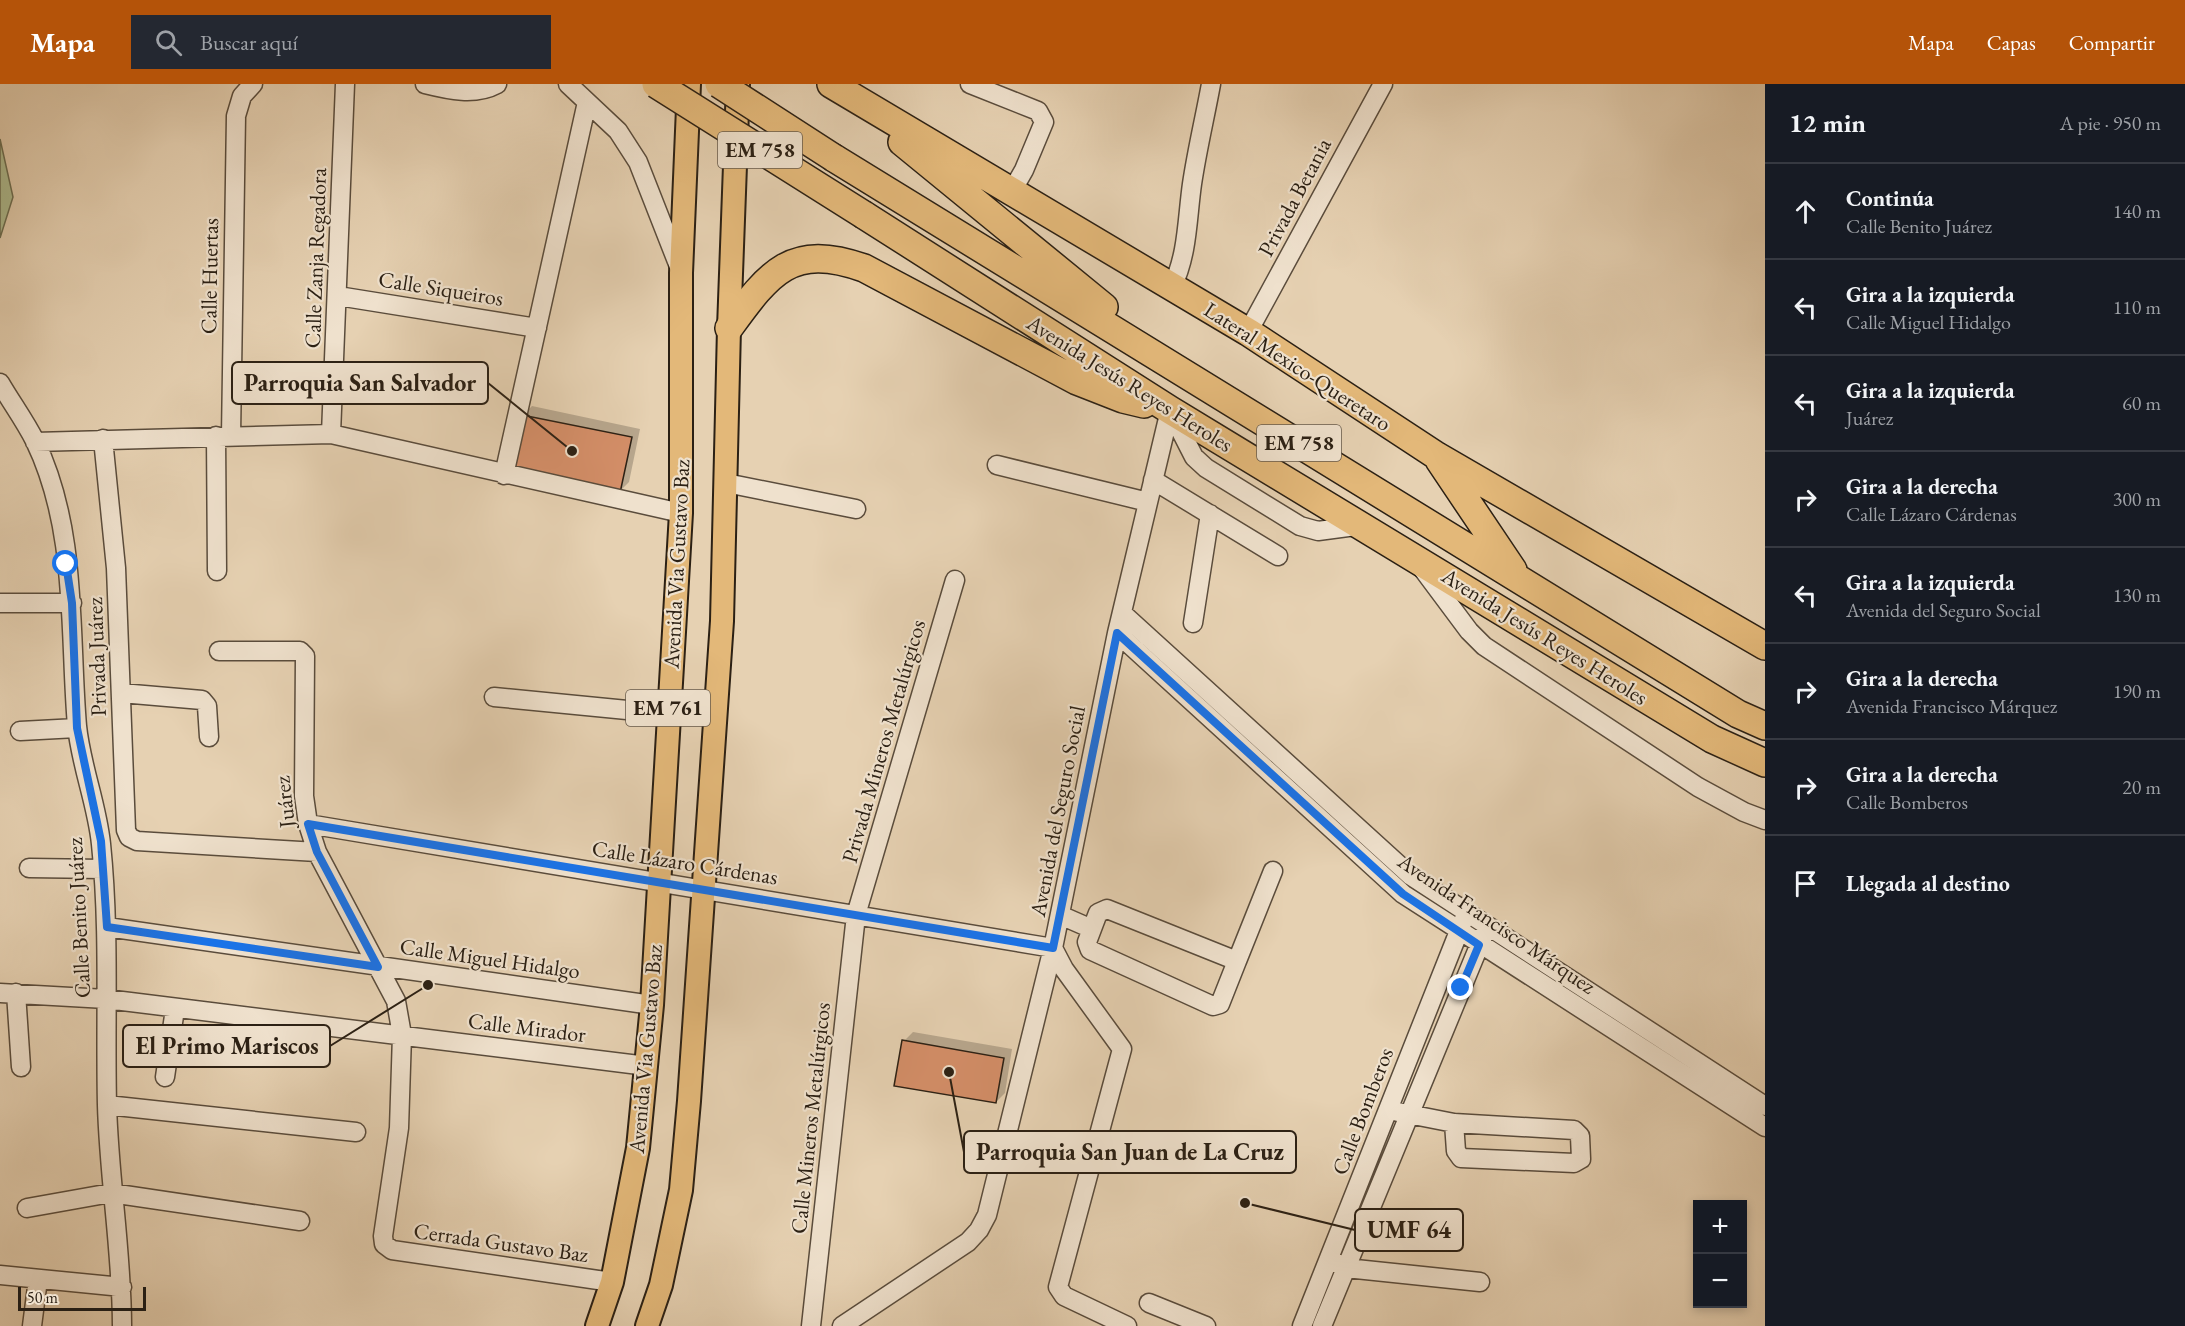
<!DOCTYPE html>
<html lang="es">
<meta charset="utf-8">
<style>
body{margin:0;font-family:"EB Garamond",serif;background:#242831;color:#f1f3f6}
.controls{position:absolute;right:18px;bottom:18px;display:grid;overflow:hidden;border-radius:0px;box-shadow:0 3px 9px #0003}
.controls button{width:54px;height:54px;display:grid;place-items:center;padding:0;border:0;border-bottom:2px solid #363941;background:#171b24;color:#f1f3f6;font:30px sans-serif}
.scale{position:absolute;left:18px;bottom:15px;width:128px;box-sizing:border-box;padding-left:6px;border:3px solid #2b2014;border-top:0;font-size:16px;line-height:21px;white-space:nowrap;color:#2b2014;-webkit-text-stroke:4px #efe1cd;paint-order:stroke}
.stop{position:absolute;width:18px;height:18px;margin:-14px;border:4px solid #1a73e8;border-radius:50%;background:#fff}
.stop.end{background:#1a73e8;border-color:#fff;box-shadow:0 2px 6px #0008}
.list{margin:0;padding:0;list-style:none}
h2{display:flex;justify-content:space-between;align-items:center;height:78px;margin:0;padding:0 24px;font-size:26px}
h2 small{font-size:20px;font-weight:400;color:#9ea1a6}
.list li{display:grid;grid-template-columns:39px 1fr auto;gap:18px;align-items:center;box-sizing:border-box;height:96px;padding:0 24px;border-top:2px solid #363941}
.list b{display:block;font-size:22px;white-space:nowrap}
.list p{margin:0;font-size:20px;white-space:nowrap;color:#9ea1a6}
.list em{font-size:20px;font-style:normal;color:#9ea1a6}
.icon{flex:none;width:33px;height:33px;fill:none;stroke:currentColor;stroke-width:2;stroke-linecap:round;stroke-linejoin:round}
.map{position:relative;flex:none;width:1765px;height:1242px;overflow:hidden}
header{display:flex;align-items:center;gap:36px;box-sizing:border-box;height:84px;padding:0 30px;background:#b45309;color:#fff}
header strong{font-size:28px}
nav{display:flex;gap:33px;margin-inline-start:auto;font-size:21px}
.search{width:420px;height:54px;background:#242831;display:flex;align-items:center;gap:15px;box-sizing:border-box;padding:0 21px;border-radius:0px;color:#9ea1a6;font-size:22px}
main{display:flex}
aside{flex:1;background:#171b24}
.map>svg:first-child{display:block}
.green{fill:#aebd91;stroke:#6c6e52;stroke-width:1.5}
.shadow{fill:#0003}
.building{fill:#d58f69;stroke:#2b2014;stroke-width:1.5}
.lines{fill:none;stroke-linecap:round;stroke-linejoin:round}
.minor-casing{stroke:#5a4c3c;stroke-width:21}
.major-casing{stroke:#2b2014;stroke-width:26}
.highway-casing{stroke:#2b2014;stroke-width:30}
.minor{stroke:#efe1cd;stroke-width:18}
.major{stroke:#e3b879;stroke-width:22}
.highway{stroke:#e3b879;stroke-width:27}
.highway-bridge-casing{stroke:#2b2014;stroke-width:30;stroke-linecap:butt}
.highway-bridge{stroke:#e3b879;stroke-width:27}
.route{stroke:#1a73e8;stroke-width:8}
.labels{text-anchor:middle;stroke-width:4.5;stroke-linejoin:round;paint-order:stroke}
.shield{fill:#efe1cd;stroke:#665a4c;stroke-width:1.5}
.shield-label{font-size:21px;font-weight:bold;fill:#2b2014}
.street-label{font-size:22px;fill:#2b2014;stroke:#efe1cd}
.leader{fill:none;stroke:#2b2014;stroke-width:2}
.callout-dot{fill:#2b2014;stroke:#efe1cd;stroke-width:2}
.callout{fill:#efe1cd;stroke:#2b2014;stroke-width:2}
.callout-label{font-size:24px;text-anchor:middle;font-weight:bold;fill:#2b2014}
</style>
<header>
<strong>Mapa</strong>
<div class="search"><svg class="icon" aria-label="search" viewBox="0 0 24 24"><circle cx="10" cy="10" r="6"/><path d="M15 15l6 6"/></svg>Buscar aquí</div>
<nav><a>Mapa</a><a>Capas</a><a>Compartir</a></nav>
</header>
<main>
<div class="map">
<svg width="1765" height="1242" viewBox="0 0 1765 1242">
<rect width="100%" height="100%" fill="#e6d1b2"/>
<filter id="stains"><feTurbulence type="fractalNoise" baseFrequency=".00333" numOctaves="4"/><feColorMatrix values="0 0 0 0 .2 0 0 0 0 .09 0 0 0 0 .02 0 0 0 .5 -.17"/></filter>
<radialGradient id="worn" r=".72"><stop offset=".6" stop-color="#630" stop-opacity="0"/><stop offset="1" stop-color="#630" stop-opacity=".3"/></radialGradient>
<path class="green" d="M0,55L13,113L0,154Z"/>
<path class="shadow" d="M532,322L640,345L629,398L620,407L523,331Z
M913,948L1012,965L1005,1009L996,1018L904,957Z"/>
<path class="building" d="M522,331L632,353L620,409L522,388L512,380Z
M902,956L1004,974L996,1019L894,1002Z"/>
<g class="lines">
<g class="minor-casing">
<path id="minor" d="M425,0C449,6 475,12 497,0
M568,0L618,47L638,78L680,185
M970,0L1038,27L1044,38L1024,86L1012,107
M1172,203C1188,170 1187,135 1192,100C1197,66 1205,33 1211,0
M338,212L537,244
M1248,248L1383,0
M0,299C11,318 25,337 35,357C78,446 69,547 77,642C81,682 97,720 101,760C110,847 105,934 107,1021C109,1095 122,1168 122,1242
M1171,328L1194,373L1206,384L1300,442L1318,447L1363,441
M331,350L345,0
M216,352L217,487
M231,352L236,32L242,12L253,0
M103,355L116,484L126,746L129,753L137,757L317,768
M35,358L331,350L681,429
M997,381L1148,418
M504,391L587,18
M1153,396L1278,472
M726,399L856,425
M1422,484L1469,547L1484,562L1698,703L1744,728L1765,736
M0,519H72
M1122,529L1411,792L1765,1022
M1193,539L1210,430
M1117,549L1403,810L1765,1043
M219,567H300L305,572L304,712L308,740L317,768L396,917L402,951L399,1044L383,1152L384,1160L392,1166L612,1198
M121,609L202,616L207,622L209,653
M494,613L668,630
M20,647L77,644
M308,740L1053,864L1064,885L1122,965L1058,1203L1064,1212L1127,1242
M29,784L103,785
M1107,825L1237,877L1220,920L1213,922L1090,866L1087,858L1098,829Z
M1060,831L1092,845
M107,843L652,921
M1237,877L1273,787
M0,909L106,915L647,982
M16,909L21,983
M165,993L175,925
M107,1021L356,1048
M1398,1028L1454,1039L1574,1046L1580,1052L1581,1075L1574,1079L1461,1074L1456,1067L1454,1039
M27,1124L111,1109L300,1137
M1337,1179L1346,1184L1480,1198
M0,1191L122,1203
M1149,1219L1206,1242
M32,1242L38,1195
M811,1242L856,831L955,496
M842,1242L968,1158L979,1146L987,1131L1053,864L1117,549L1170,326
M1302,1242L1463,837
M1322,1242L1484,850"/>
</g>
<g class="major-casing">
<path id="major" d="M597,1242L612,1198L638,1064L652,921L681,429V189L689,0
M647,1242L661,1201L681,1106L689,1017L722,537L729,244L738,0"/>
</g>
<g class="highway-casing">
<path id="highway" d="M831,0L1248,248L1437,372L1765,562
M902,58L1104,223
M834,74L1738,630L1765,642
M864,131L1170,326L1712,655L1765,679
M729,244C769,189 791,158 864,184L1077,297L1123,315L1144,320
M1439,376L1513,486"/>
</g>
<use href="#minor" class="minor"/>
<use href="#major" class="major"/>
<use href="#highway" class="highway"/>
<g class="highway-bridge-casing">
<path id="highway-bridge" d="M656,0L864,131
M719,0L834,74"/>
</g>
<use href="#highway-bridge" class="highway-bridge"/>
</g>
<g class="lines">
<path class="route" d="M66,480L72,519L77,644L101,757L107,843L378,883L317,768L308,740L1053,864L1117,549L1403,810L1479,861L1461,904"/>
</g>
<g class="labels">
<g class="shield">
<rect x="718" y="48" width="84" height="36" rx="4.5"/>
<rect x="1257" y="341" width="84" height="36" rx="4.5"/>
<rect x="626" y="606" width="84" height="36" rx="4.5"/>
</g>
<g class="shield-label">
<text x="760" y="73">EM 758</text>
<text x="1299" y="366">EM 758</text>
<text x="668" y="631">EM 761</text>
</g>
<g class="street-label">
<text transform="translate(1294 113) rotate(-62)" y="8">Privada Betania</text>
<text transform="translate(315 174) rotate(-88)" y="8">Calle Zanja Regadora</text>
<text transform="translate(209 192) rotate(-89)" y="8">Calle Huertas</text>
<text transform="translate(441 204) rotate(9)" y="8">Calle Siqueiros</text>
<text transform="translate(1298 282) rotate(33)" y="8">Lateral Mexico-Queretaro</text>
<text transform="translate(1130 299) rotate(32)" y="8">Avenida Jesús Reyes Heroles</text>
<text transform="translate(676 480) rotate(-87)" y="8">Avenida Via Gustavo Baz</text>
<text transform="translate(1545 552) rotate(32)" y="8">Avenida Jesús Reyes Heroles</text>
<text transform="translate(96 573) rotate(-92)" y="8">Privada Juárez</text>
<text transform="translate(883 657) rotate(-74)" y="8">Privada Mineros Metalúrgicos</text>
<text transform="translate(284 718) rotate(-96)" y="8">Juárez</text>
<text transform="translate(1057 727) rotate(-79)" y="8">Avenida del Seguro Social</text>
<text transform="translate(685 778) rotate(9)" y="8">Calle Lázaro Cárdenas</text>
<text transform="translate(78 834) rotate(-93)" y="8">Calle Benito Juárez</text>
<text transform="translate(1497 839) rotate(34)" y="8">Avenida Francisco Márquez</text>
<text transform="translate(490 874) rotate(8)" y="8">Calle Miguel Hidalgo</text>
<text transform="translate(527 943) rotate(7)" y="8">Calle Mirador</text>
<text transform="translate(645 965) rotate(-85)" y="8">Avenida Via Gustavo Baz</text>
<text transform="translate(1362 1027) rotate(-69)" y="8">Calle Bomberos</text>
<text transform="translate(810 1034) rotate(-84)" y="8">Calle Mineros Metalúrgicos</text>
<text transform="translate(501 1158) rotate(8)" y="8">Cerrada Gustavo Baz</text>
</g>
</g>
<path class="leader" d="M572 367L488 299M428 901L330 962M949 988L964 1068M1245 1119L1355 1146"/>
<g class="callout-dot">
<circle cx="572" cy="367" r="6"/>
<circle cx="428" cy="901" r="6"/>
<circle cx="949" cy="988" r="6"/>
<circle cx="1245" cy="1119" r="6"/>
</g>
<g class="callout">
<rect x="232" y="278" width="256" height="42" rx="6"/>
<rect x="123" y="941" width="207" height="42" rx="6"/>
<rect x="964" y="1047" width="332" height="42" rx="6"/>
<rect x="1355" y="1125" width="108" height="42" rx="6"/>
</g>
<g class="callout-label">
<text x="360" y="307">Parroquia San Salvador</text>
<text x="227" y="970">El Primo Mariscos</text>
<text x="1130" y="1076">Parroquia San Juan de La Cruz</text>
<text x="1409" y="1154">UMF 64</text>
</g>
<rect width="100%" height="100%" filter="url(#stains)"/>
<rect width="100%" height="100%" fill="url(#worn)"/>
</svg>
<div class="controls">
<button>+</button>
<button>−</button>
</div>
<div class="scale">50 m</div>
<div class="stop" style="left:66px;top:480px"></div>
<div class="stop end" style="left:1461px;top:904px"></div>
</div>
<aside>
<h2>12 min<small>A pie · 950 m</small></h2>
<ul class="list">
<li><svg class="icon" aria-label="ahead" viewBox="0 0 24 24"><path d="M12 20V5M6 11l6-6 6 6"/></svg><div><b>Continúa</b><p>Calle Benito Juárez</p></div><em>140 m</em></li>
<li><svg class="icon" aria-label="left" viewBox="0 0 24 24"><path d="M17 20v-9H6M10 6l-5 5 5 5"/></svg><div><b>Gira a la izquierda</b><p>Calle Miguel Hidalgo</p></div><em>110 m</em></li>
<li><svg class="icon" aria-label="left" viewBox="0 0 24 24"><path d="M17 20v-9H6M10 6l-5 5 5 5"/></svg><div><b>Gira a la izquierda</b><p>Juárez</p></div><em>60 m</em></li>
<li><svg class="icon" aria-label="right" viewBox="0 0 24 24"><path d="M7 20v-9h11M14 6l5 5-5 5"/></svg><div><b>Gira a la derecha</b><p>Calle Lázaro Cárdenas</p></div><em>300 m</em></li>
<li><svg class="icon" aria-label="left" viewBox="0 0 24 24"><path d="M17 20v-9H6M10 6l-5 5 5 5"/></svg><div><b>Gira a la izquierda</b><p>Avenida del Seguro Social</p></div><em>130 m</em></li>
<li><svg class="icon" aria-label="right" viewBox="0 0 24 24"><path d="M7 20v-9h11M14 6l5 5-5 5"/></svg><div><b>Gira a la derecha</b><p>Avenida Francisco Márquez</p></div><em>190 m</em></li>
<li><svg class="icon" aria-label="right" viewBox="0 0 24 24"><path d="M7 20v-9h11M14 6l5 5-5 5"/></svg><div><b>Gira a la derecha</b><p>Calle Bomberos</p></div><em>20 m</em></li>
<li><svg class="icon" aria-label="arrive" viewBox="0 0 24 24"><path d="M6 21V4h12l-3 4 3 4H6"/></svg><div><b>Llegada al destino</b></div></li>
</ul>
</aside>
</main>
